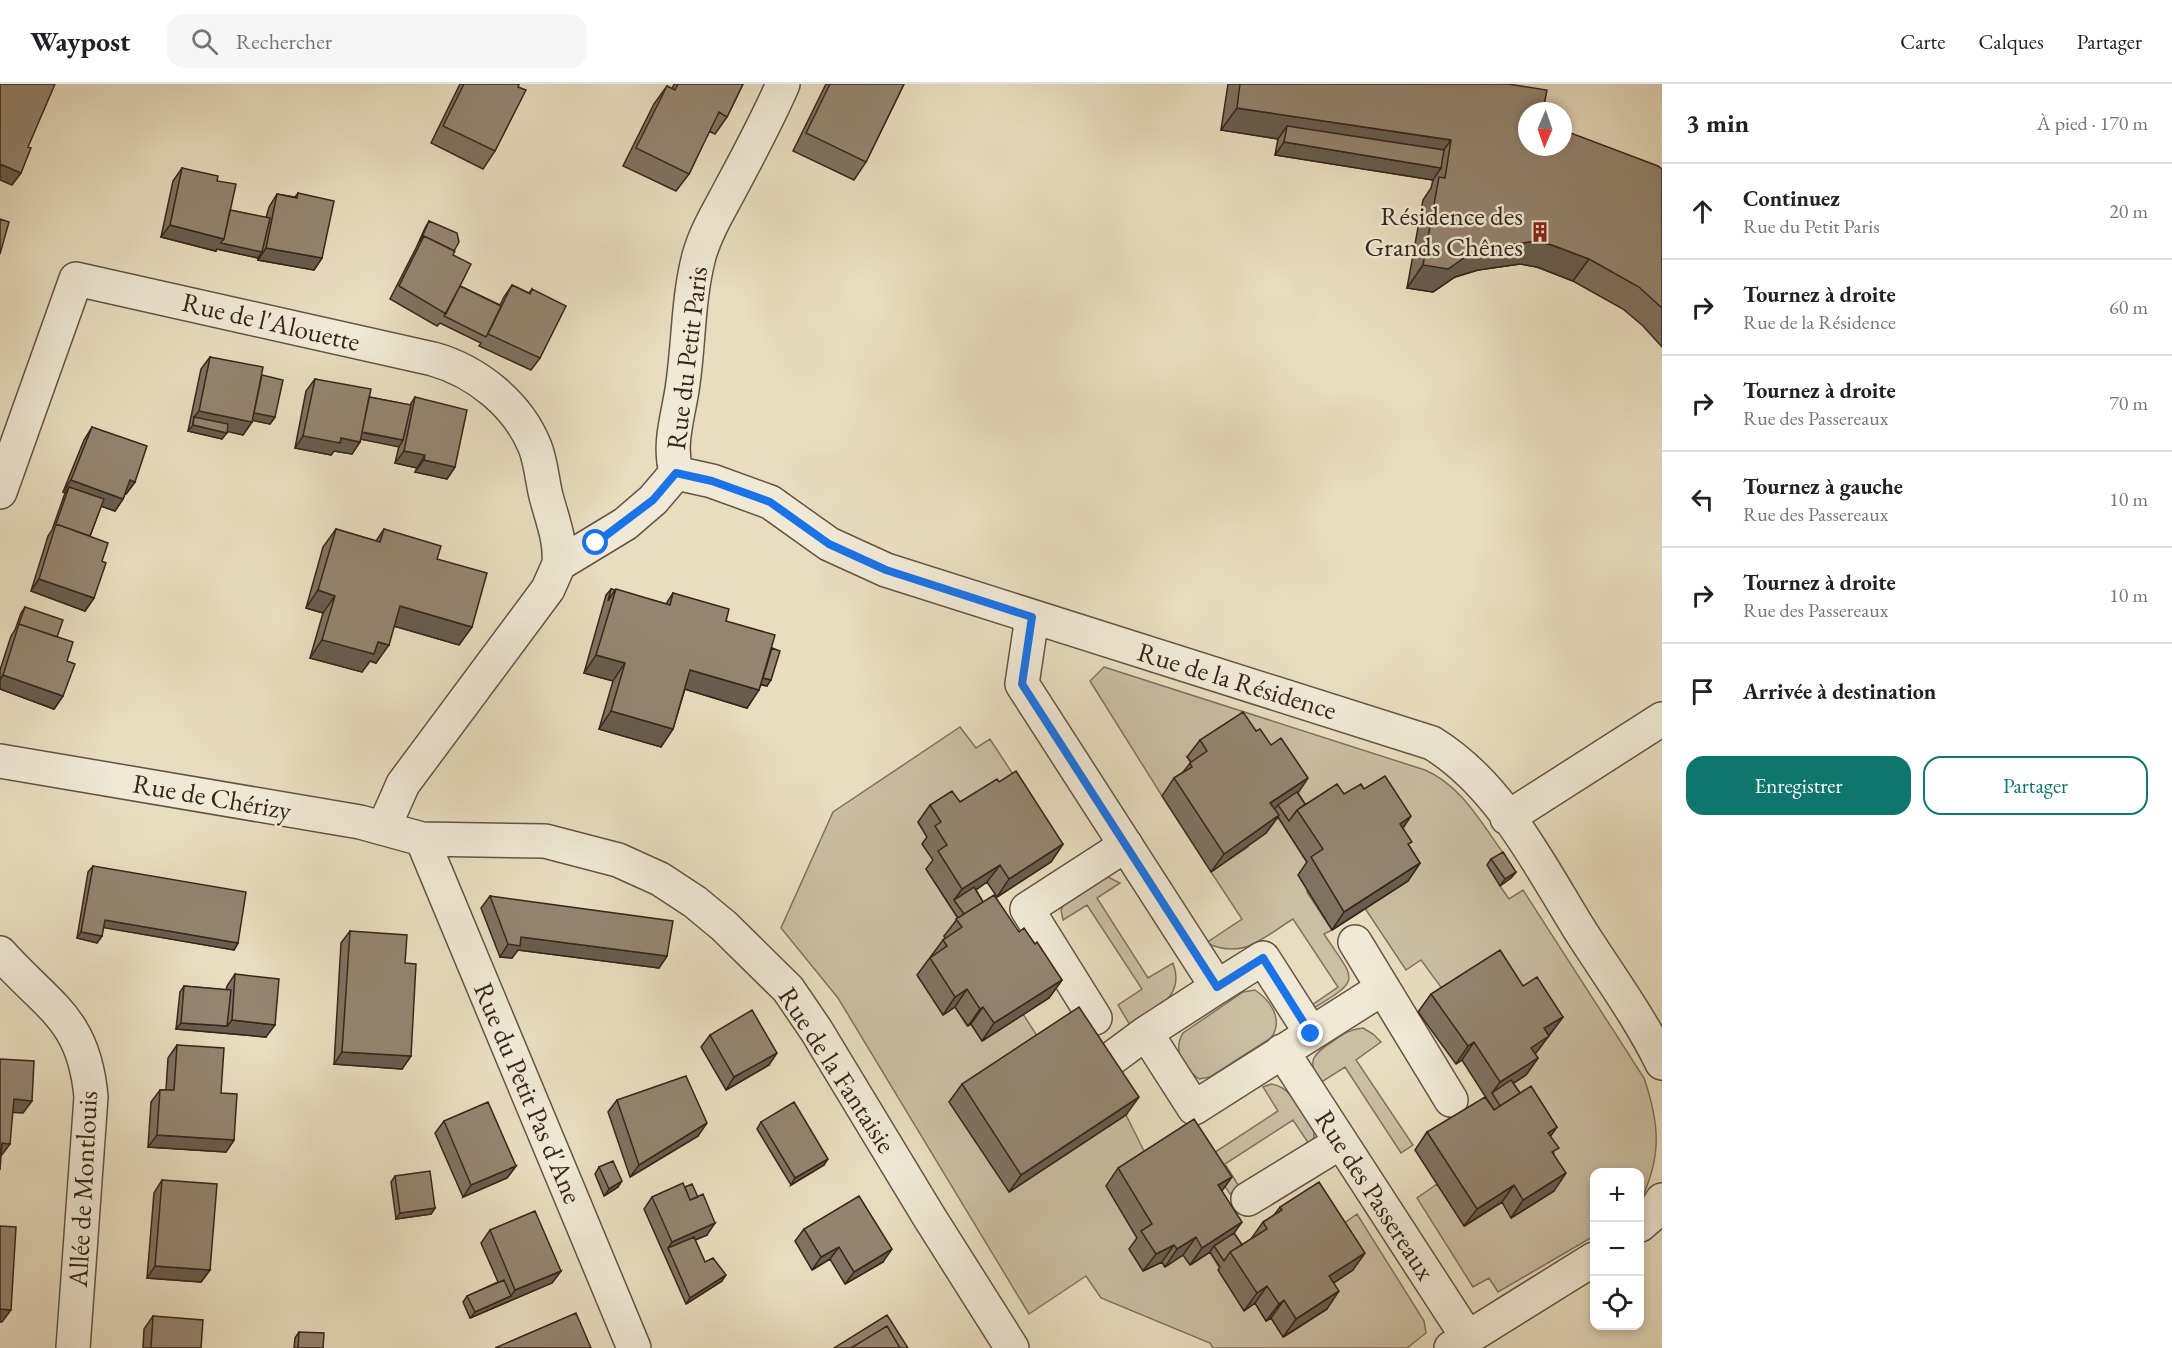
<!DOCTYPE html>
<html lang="fr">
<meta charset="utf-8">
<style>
body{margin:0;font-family:"EB Garamond",serif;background:#f6f6f6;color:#202124}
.controls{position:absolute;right:18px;bottom:18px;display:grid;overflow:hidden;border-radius:12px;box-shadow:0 3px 9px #0003}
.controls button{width:54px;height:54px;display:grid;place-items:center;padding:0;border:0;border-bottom:2px solid #e0e0e0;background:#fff;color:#202124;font:30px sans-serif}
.compass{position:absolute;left:1518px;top:18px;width:54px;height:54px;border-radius:50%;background:#fff;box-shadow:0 3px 9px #0003;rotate:182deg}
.stop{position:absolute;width:18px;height:18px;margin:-14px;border:4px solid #1a73e8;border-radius:50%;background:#fff}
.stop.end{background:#1a73e8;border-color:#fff;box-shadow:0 2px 6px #0008}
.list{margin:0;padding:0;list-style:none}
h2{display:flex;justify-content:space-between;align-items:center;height:78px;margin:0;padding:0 24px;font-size:26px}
h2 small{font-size:20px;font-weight:400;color:#757577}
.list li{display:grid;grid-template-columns:39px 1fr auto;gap:18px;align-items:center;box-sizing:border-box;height:96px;padding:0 24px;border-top:2px solid #e0e0e0}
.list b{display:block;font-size:22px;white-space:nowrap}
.list p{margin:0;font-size:20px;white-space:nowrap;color:#757577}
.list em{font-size:20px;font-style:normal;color:#757577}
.actions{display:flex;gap:12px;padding:18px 24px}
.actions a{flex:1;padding:14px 0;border:2px solid #0f766e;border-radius:18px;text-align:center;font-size:21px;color:#0f766e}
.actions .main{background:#0f766e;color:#fff}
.icon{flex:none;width:33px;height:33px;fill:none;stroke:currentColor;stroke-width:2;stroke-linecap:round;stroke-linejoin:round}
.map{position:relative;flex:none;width:1662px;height:1264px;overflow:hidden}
header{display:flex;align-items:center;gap:36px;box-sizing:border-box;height:84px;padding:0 30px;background:#fff;border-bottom:2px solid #e0e0e0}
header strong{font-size:28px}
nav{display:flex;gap:33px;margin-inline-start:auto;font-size:21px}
.search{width:420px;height:54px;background:#f6f6f6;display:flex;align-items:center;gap:15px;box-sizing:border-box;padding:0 21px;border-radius:18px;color:#757577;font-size:22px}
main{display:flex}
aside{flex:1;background:#fff}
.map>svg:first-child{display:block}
.green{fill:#cabea3;stroke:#81725e;stroke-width:1.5}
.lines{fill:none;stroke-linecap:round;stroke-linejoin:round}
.minor-casing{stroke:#645443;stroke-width:36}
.minor{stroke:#f0e9d5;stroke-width:33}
.wall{fill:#7f7260;stroke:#38261a;stroke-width:1.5}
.shaded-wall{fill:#685d4e;stroke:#38261a;stroke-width:1.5}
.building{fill:#948570;stroke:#38261a;stroke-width:1.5}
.route{stroke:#1a73e8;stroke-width:8}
.labels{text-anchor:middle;stroke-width:5;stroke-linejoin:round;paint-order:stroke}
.poi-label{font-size:27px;fill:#38261a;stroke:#f0e9d5;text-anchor:end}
.street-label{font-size:27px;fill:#38261a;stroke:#f0e9d5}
</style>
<header>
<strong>Waypost</strong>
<div class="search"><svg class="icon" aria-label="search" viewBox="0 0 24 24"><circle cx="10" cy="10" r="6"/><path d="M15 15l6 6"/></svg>Rechercher</div>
<nav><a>Carte</a><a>Calques</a><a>Partager</a></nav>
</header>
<main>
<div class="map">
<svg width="1662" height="1264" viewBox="0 0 1662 1264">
<rect width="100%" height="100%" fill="#e8ddbf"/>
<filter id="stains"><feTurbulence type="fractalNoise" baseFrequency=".00333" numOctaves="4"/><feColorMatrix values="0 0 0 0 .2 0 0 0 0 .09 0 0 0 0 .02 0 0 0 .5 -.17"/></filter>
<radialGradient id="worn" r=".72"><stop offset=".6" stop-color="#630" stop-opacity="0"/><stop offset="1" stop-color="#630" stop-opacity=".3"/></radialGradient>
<path class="green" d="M1104,583L1425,686C1462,702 1481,739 1504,770L1500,802L1509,815L1523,806L1644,994C1660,1041 1662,1073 1640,1118V1088H1594V1152L1498,1208L1489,1194L1473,1203L1417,1114L1437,1100L1465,1142L1502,1118L1511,1133L1507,1003L1532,962L1550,950L1446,910L1421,876L1406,886L1303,731L1187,673L1195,685L1162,712L1090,597Z
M960,643L976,664L990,655L1044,738H918L929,756L935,779L926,785L962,841L944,852L950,861L918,892L943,931L955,923L967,942L971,940L982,957L1023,930L1041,958L1126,1031L1148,1075L1164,1182L1183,1171L1210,1168L1244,1226L1255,1219L1266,1237L1271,1234L1284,1253L1327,1225L1329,1150L1357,1130L1424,1237L1426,1249L1407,1264H1213L1210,1259L1101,1214L1086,1192L1029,1230L838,914L781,844L833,728Z
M1274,727L1310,783L1307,808L1332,846L1324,850C1354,896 1364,894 1314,924L1312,921L1338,903L1293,835C1262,854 1244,876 1206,859L1242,835L1211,788L1248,763L1247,761Z
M1108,793L1120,799L1097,814L1148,894L1173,879C1186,914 1154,925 1130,941L1118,921L1142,905L1087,821L1063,836L1061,826L1065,819Z
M1255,906C1271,917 1284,936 1271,954L1210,993L1199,995C1184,984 1172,967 1183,949L1243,908Z
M1363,944L1373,950L1381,958L1356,976L1413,1061L1401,1069L1345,983L1320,999C1306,977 1313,970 1333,957C1344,950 1350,945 1363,944Z
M1271,1000C1292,1002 1303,1031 1314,1047V1054L1309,1060L1293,1036L1225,1080L1240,1104L1230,1110L1206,1074L1278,1027L1263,1003Z"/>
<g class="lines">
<g class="minor-casing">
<path id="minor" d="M676,389L712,397L770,418L829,460L886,486L1432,659C1502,702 1540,783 1583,851C1610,893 1640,934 1662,979
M0,408L76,195L433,275C476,287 518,320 535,363C541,378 542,396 546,412C552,435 561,456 559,480
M1032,533L1022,600L1217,903L1146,949L1194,1024L1383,904
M0,677L360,738L422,755L545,757L618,776L660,795L695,818L724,842L788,905L816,946L928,1131L1012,1264
M1507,734L1662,635
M384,743L403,700L548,505L559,480L625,440L653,416L676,389C668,357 679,331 683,299C689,257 688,214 699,172C706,147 720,125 732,102C750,68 768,35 783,0
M422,755L634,1264
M1355,858L1451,1016
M0,869C48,923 84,934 91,1013L73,1264
M1217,903L1263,874L1311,949
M1095,934L1027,825L1126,761
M1282,967L1468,1254
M1096,986L1146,949
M1248,1115L1341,1058
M1640,1141L1654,1129L1662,1116
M1451,1264L1594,1175"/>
</g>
<use href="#minor" class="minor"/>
</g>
<path class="wall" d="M460,0H519L495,67L483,85L431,59Z
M674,0H743L727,33L715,50L709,47L689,90L676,107L623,82L654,20L667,2L672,5Z
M826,0H904L866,78L854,96L793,67Z
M1228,0H1508L1527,63L1662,85V263L1643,242L1623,225L1573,197L1537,183L1520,180L1478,186L1455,193L1433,208L1407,204L1423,116L1431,104L1433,96L1275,71L1278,55L1221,46Z
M182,84L217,97L230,126L266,134L269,123L277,110L295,113L298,109L322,174L314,186L258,176V174L217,165L216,167L161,153L173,97Z
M429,137L454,167L453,171L460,202L500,221L504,213L512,201L529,209L532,205L540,274L531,286L479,262L481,259L440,239L437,242L390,215L416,164L425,144Z
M210,273L262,291L275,333L270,340L252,336V338L243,351L227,347L222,355L188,347L201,285Z
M315,295L369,313L410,321L415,313L455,383L447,395L415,388L417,384L395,379L399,362L361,355L360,358L352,370L334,367L331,371L295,364L306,307Z
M92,343L135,398L126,410H125L123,415L115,427L101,422L90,452L102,477L94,514L85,527L31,507L48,452L52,446L65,409L63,408L84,356Z
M336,445L376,457L384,445L437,475L472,543L459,561L394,542L376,579L370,577L362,588L310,574L323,529L306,524L323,463Z
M611,505L666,520L673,509L726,537L772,564L767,602L761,601L747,624L685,605L673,645L661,663L599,645L613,597L584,589L606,511Z
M25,523L57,553L67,577L63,612L54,625L0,605V586L11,552L15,546L21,529Z
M1200,656L1298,709L1305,720L1364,705L1403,744L1409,762L1420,779L1408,797L1332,846L1298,791L1307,778L1278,733L1266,749L1211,788L1162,712L1174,694L1183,688L1191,678L1187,673Z
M999,698L1063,760L1051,778L997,813L987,798L976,806L983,818L1019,848L1035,860L1062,896L1049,914L982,957L971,940L968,942L955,923L943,931L917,891L943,856L945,854L944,852L958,834L926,785L933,776L922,760L927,753L918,738L930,721L960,718Z
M1491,775L1516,788L1511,794L1500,802L1487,781Z
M93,782L238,859L234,866L103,843L102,852L97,859L77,854L88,788Z
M490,812L667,872L659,884L518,866L512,874L500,873L481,824Z
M350,847L411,972L402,985L334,980L341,859Z
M235,890L266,953L176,945L180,908L184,902L226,906L227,902Z
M1523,902L1563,933L1535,970L1538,974L1526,991L1513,999L1520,1009L1557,1043L1550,1052L1554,1071V1107L1511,1134L1502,1118L1464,1142L1415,1066L1427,1048L1494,1026L1462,976L1456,980L1418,928L1431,910Z
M710,951L769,981L726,1006L701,963Z
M177,961L221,1009L234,1056L226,1068L148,1063L151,1018L160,1006H166L168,974Z
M962,1000L1126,1031L1009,1108L949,1018Z
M617,1016L698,1052L630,1093L608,1028Z
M444,1037L516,1082L507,1094L463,1113L435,1049Z
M761,1038L824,1081L791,1101L757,1045Z
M599,1083L618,1103L604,1112L595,1090Z
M1118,1084L1222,1107L1234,1149L1242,1161L1251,1155L1263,1138L1274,1131L1280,1123L1353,1186L1334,1199L1327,1225L1283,1253L1271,1234L1266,1237L1255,1219L1244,1227L1218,1186L1220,1183L1210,1168L1190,1181L1183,1171L1165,1183L1162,1178L1143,1187L1129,1165L1137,1154L1106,1102Z
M395,1092L435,1124L431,1130L396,1135L391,1098Z
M162,1096L210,1186L201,1198L147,1194L154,1109Z
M652,1113L707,1151L695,1156L705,1178L722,1197L686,1220L644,1125Z
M804,1145L883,1178L845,1200L830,1175L812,1186L795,1157Z
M490,1146L561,1187L552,1199L470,1234L463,1218L467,1212L498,1198L481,1159Z
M153,1232L201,1264H143L144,1245Z
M299,1248L323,1264H294L295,1254Z"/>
<path class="shaded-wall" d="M1237,24L1451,56L1435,78L1287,42L1278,55L1221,46Z
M1284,58L1441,84L1433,96L1275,71Z
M0,80L21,89L12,101L0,96Z
M170,141L224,155L262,168L258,174L217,165L216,167L161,153Z
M1536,157L1552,161L1589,175L1573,197L1537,183L1520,180L1478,186L1455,193L1433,208L1407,204L1423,181L1470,170L1493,163Z
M266,164L322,174L314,186L258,176Z
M199,327L252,338L243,351L193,340L194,333Z
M251,328L275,333L270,340L246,335Z
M193,341L227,349L222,355L188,347Z
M359,348L403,356L399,363L355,354Z
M303,352L341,354L360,358L352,370L334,367L331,371L295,364Z
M404,367L425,371L417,384L395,379Z
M424,376L455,383L447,395L415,388Z
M71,396L123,415L115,427L67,410L69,403L65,409L63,408Z
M130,396L135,398L126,410L122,408Z
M39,495L94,514L85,527L31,507Z
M318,506L335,512L323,529L306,524Z
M400,522L472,543L459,561L387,540Z
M322,556L378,558L389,561L376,579L370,577L362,588L310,574Z
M596,571L625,579L613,597L584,589Z
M690,586L759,606L747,624L678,603Z
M3,591L63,612L54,625L0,605V596Z
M759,593L771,596L767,602L754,599Z
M611,627L673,645L661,663L599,645Z
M1308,694L1296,712L1278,721L1274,726L1270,719Z
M1279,731L1266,749L1211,788L1224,770Z
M1411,732L1399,750L1400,740Z
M1063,760L1051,778L997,813L1009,795Z
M1420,779L1408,797L1332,846L1344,828Z
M1000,781L987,798L956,819L954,816L962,805Z
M1516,788L1511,794L1500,802L1505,795Z
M105,836L238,859L234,866L100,843Z
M81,848L102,852L97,859L77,854Z
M521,853L667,872L659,884L518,866L512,874L500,873L508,860Z
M1062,896L1049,914L982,957L994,939Z
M967,905L955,923L943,931L955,913Z
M983,923L971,940L968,942L980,925Z
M1563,933L1536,969L1519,981L1544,944Z
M232,936L275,941L266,953L176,945L181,939L227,942Z
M1474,958L1462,976L1456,980L1468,962Z
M342,968L411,972L402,985L334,980Z
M777,969L769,981L726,1006L734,993Z
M1538,974L1526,991L1494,1012L1492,1009L1500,998Z
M1139,1013L1126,1031L1009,1108L1021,1091Z
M14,1015L32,1017L23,1029L5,1028Z
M707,1039L698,1052L630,1093L639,1081Z
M1557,1043L1545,1060L1548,1049Z
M157,1051L234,1056L226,1068L148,1063Z
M2,1059L10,1060L1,1072H0Z
M828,1075L824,1081L791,1101L795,1094Z
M516,1082L507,1094L463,1113L471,1101Z
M1566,1089L1554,1107L1511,1134L1523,1116Z
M1232,1093L1219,1111L1218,1101Z
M622,1097L618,1103L604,1112L609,1105Z
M1514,1101L1502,1118L1464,1142L1477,1125Z
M435,1124L431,1130L396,1135L400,1129Z
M1242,1138L1230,1155L1214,1162L1210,1168L1190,1181L1202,1164Z
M715,1139L707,1151L669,1167L668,1164L672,1158Z
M1196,1153L1183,1171L1165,1183L1177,1165Z
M1174,1161L1162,1178L1143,1187L1156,1170Z
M839,1163L830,1175L812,1186L821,1173Z
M892,1165L883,1178L845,1200L854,1188Z
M1365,1169L1353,1186L1317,1210L1329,1192Z
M155,1182L210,1186L201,1198L147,1194Z
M561,1187L552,1199L470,1234L475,1228L511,1212L515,1206Z
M726,1191L722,1197L686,1220L690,1214Z
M1267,1202L1255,1219L1244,1227L1257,1209Z
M1339,1207L1327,1225L1283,1253L1296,1235Z
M1284,1216L1271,1234L1266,1237L1279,1220Z
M0,1225L11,1226L2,1238H0Z"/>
<path class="building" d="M0,0H55L28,63L31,64L21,89L0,80Z
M464,0H519L518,3L526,6L495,67L443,42Z
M678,0H743L727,33L719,28L689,90L636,64L667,2L675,6Z
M830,0H904L866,78L806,49Z
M1240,0H1508L1547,6L1543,27H1527V63H1563V46L1658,82L1662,85V224L1639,203L1589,175L1552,161L1536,157L1493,163L1470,170L1448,185L1423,181L1439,93L1445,94L1451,56L1237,24Z
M1287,42L1444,66L1441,84L1284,58Z
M182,84L218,92L217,97L236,100L224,155L170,141Z
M298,109L334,117L322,174L266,164L277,110L297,114Z
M230,126L270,134L262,168L221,159L224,155Z
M0,135L9,138L0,170Z
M429,137L457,149L459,158L454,167L424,152L420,158Z
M424,152L455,167L453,171L471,180L446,230L399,202Z
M512,201L530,210L532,205L566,222L540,274L488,250Z
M460,202L501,222L486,253L444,232Z
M210,273L263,283L252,338L199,327Z
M262,291L283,296L275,333L254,329Z
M315,295L371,305L360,358L341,354L340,359L303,352Z
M369,313L411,321L403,356L362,348Z
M415,313L467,326L455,383L424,376L425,371L404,367Z
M194,333L228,340L227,349L193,341Z
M92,343L147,362L135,398L130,396L123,415L71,396Z
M69,403L104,415L90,452L56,440Z
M56,440L108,459L102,477L106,479L94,514L39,495Z
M336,445L380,458L384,445L441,462L437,475L487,489L472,543L400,522L389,561L378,558L374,570L322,556L335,512L318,506Z
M611,505L615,506L608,517Z
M616,505L670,521L673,509L729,525L726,537L775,551L759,606L690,586L673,645L611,627L625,579L596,571Z
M25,523L63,536L57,553L19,540Z
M19,540L73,558L67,577L75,580L63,612L3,591Z
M772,564L780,567L771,596L763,594Z
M1243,628L1256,647L1260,645L1271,661L1281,654L1308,694L1270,719L1279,731L1224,770L1174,694L1192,683L1190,679L1207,667L1200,656Z
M1016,687L1063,760L1009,795L1000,781L962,805L938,767L947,761L935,742L941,738L930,721L952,707L960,718L997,695L999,698Z
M1385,692L1411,732L1400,740L1412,758L1408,760L1420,779L1344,828L1311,773L1323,765L1297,726L1337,700L1344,710L1361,700L1364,705Z
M1297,708L1305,720L1297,726L1289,737L1278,721Z
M1503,768L1516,788L1505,795L1491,775Z
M93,782L246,808L238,859L105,836L102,852L81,848Z
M974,803L983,818L964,830L954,816Z
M994,811L1019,848L1024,844L1035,860L1037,858L1062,896L994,939L983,923L980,925L967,905L955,913L930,874L947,862L943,856L962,843L956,835Z
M490,812L673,837L667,872L521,853L520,862L508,860Z
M350,847L407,851L405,879L416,880L411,972L342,968Z
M1500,866L1523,902L1537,893L1563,933L1544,944L1549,952L1531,964L1538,974L1500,998L1474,958L1468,962L1431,910Z
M235,890L279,895L275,941L232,936Z
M184,902L231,906L227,942L181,939Z
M1079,923L1139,1013L1021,1091L962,1000Z
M752,926L777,969L734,993L710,951Z
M177,961L224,964L221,1009L237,1010L234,1056L157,1051L160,1006H174Z
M0,975L34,977L32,1017L14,1015L10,1060L2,1059L0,1086Z
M686,992L707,1039L639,1081L617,1016Z
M1511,996L1520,1009L1500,1022L1492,1009Z
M1531,1002L1557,1043L1548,1049L1559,1064L1552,1068L1566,1089L1523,1116L1514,1101L1477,1125L1427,1048L1485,1013L1494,1026Z
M488,1018L516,1082L471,1101L444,1037Z
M794,1018L828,1075L795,1094L761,1038Z
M1194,1035L1232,1093L1218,1101L1242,1138L1202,1164L1196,1153L1177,1165L1174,1161L1156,1170L1141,1147L1152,1140L1118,1084Z
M613,1077L622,1097L609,1105L599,1083Z
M430,1087L435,1124L400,1129L395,1092Z
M162,1096L217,1100L210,1186L155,1182Z
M1319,1098L1365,1169L1329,1192L1339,1207L1296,1235L1284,1216L1279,1220L1267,1202L1257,1209L1230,1168L1267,1145L1263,1138L1282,1126L1280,1123Z
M683,1099L690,1116L703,1110L715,1139L672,1158L652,1113Z
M692,1100L698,1113L690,1116L685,1103Z
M859,1112L892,1165L854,1188L839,1163L821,1173L804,1145Z
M535,1127L561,1187L515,1206L490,1146Z
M0,1142L16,1143L11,1226L0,1225Z
M1234,1149L1242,1161L1230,1168L1224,1177L1214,1162Z
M694,1153L705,1178L713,1174L726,1191L690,1214L668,1164Z
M504,1196L511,1212L475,1228L467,1212Z
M576,1229L591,1264H495Z
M887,1231L908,1264H900L887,1242L851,1264H834Z
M153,1232L203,1236L201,1264H151Z
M887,1242L900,1264H851Z
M299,1248L324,1249L323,1264H298Z"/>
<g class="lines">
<path class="route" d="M596,459L653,416L676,389L712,397L770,418L829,460L886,486L1032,533L1022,600L1217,903L1263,874L1311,950"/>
</g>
<defs>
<g id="building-bare" transform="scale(1.62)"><path d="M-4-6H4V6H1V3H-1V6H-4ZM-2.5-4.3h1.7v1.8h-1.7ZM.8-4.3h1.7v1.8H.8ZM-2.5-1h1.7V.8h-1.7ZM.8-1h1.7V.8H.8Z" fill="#8f2418" stroke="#f0e9d5" stroke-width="2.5" paint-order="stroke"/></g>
</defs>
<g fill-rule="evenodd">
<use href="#building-bare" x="1540" y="148"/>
</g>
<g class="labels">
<g class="poi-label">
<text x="1523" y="141">Résidence des<tspan x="1523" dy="31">Grands Chênes</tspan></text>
</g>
<g class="street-label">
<text transform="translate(271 238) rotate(13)" y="9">Rue de l'Alouette</text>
<text transform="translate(687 274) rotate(-83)" y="9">Rue du Petit Paris</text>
<text transform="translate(1237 597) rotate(17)" y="9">Rue de la Résidence</text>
<text transform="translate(212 713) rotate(10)" y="9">Rue de Chérizy</text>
<text transform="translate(837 986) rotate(57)" y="9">Rue de la Fantaisie</text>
<text transform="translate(528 1009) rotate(67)" y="9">Rue du Petit Pas d'Ane</text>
<text transform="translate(83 1105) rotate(-87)" y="9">Allée de Montlouis</text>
<text transform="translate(1375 1111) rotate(57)" y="9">Rue des Passereaux</text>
</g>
</g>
<rect width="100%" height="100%" filter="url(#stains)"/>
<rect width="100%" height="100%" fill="url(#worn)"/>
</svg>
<div class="controls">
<button>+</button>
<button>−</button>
<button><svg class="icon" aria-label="locate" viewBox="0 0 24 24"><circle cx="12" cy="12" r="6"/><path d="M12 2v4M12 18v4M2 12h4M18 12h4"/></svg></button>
</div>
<svg class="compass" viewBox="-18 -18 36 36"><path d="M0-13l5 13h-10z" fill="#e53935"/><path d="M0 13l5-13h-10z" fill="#757577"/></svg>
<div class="stop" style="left:596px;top:459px"></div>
<div class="stop end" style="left:1311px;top:950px"></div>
</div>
<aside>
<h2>3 min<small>À pied · 170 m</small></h2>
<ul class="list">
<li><svg class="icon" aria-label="ahead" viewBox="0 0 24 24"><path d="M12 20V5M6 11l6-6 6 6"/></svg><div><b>Continuez</b><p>Rue du Petit Paris</p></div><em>20 m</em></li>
<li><svg class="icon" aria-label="right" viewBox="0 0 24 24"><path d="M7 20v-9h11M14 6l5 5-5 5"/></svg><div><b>Tournez à droite</b><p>Rue de la Résidence</p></div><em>60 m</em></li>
<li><svg class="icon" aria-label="right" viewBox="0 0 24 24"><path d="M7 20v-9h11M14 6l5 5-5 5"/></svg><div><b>Tournez à droite</b><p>Rue des Passereaux</p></div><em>70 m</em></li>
<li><svg class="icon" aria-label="left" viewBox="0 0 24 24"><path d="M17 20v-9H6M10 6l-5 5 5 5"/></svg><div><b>Tournez à gauche</b><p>Rue des Passereaux</p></div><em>10 m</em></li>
<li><svg class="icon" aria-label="right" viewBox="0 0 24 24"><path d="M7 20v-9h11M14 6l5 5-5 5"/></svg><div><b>Tournez à droite</b><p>Rue des Passereaux</p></div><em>10 m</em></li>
<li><svg class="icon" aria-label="arrive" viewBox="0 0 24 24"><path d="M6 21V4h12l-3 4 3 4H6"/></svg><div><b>Arrivée à destination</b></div></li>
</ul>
<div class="actions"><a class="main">Enregistrer</a><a>Partager</a></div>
</aside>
</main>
